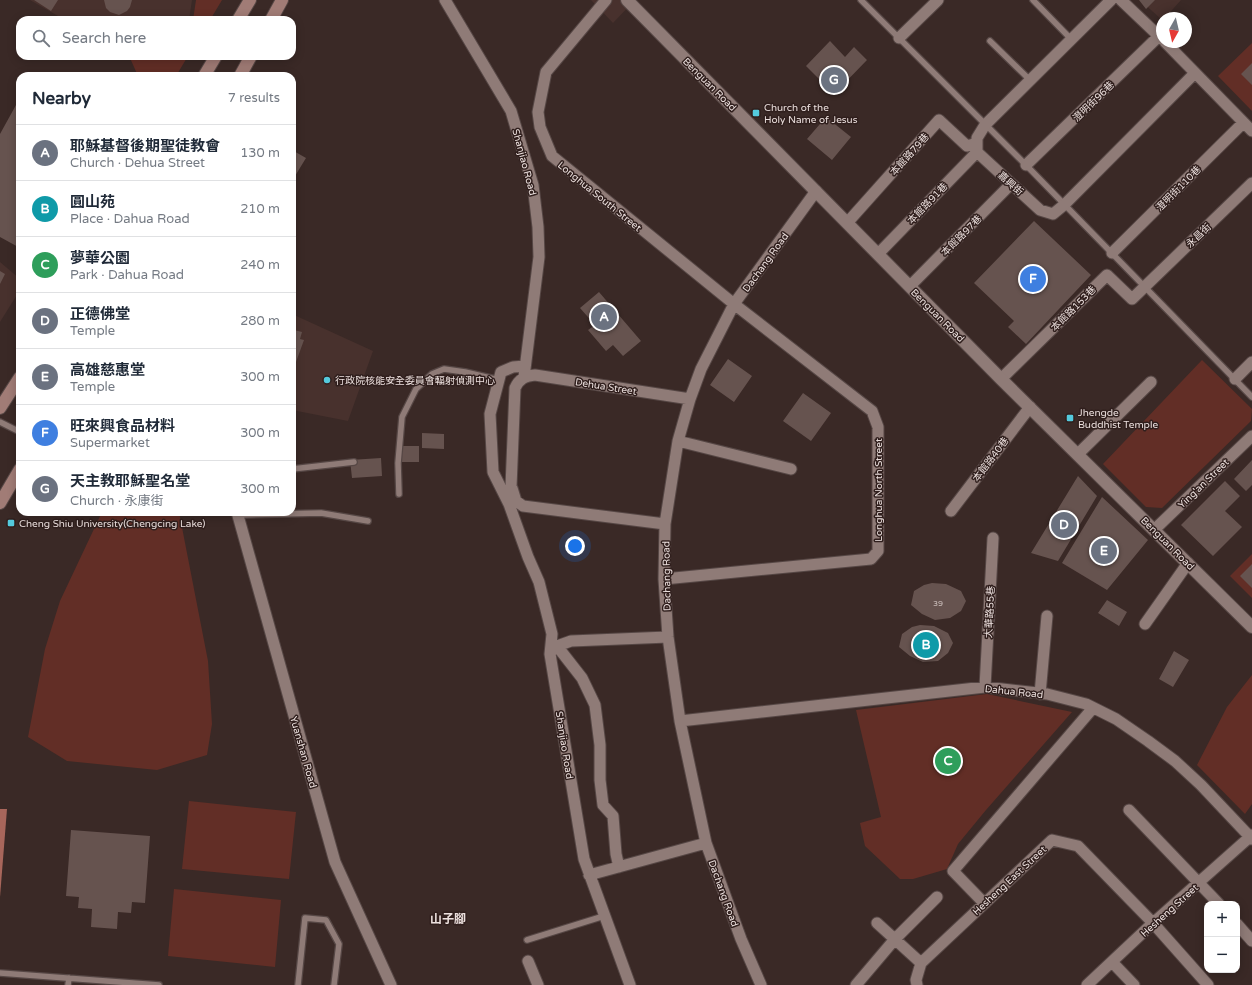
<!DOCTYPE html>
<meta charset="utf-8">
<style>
body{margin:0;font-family:"Varela Round","Noto Sans TC",sans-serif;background:#f2f2f3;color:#1f2937}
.controls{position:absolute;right:12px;bottom:12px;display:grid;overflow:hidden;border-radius:8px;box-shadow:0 2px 10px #0003}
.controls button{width:36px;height:36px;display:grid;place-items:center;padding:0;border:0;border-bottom:1px solid #e0e1e3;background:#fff;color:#1f2937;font:20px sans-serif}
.compass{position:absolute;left:1156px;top:12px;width:36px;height:36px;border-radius:50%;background:#fff;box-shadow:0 2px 10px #0003;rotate:188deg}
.you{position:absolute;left:575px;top:546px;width:14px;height:14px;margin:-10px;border:3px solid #fff;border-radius:50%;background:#1a73e8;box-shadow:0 0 0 6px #1a73e833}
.badge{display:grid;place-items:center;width:26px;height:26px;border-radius:50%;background:#d93025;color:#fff;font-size:13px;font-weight:700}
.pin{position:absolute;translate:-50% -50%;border:2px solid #fff;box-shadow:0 1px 4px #0006}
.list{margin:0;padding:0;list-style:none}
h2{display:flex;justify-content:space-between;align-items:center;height:52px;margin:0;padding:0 16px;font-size:17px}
h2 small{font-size:13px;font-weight:400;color:#747a83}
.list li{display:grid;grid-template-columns:26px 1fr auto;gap:12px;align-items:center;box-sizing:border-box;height:56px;padding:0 16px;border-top:1px solid #e0e1e3}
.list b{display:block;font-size:15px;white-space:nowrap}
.list p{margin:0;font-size:13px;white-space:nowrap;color:#747a83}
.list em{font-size:13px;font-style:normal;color:#747a83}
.icon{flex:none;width:22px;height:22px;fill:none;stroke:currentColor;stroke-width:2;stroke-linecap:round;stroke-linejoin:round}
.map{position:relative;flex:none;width:1252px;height:985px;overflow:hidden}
.search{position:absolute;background:#fff;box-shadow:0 2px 10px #0003;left:16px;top:16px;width:280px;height:44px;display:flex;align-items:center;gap:10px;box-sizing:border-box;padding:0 14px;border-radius:12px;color:#747a83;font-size:15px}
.panel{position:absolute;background:#fff;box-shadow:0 2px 10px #0003;left:16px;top:72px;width:280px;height:444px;border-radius:12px}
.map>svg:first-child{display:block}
.built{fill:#48312d}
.green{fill:#622e26}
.water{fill:#a8665b}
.building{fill:#66534f}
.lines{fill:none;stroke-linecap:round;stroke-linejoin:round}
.service-casing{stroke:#564745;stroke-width:8}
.minor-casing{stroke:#564745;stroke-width:13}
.tertiary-casing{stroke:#564745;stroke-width:14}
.secondary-casing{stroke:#564745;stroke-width:14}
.service{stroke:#8f7b77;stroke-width:5.5}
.minor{stroke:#8f7b77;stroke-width:11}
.tertiary{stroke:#8f7b77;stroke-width:12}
.secondary{stroke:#a17c76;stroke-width:12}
.poi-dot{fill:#54cadd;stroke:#301f1d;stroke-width:1.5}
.labels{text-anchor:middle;stroke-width:3;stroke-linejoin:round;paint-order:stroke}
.number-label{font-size:8px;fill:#cabdba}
.street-label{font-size:10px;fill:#ece0de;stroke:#301f1d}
.poi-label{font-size:10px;fill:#ece0de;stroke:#301f1d;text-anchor:start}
.quarter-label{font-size:12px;font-weight:bold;fill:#ece0de;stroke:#301f1d}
</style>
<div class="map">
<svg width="1252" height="985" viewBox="0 0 1252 985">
<rect width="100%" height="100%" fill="#3a2926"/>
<path class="built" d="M30,0H192L189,20H65Z
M591,0H635L613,23Z
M1140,0H1181L1165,18H1162V20Z
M0,262L20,279V290L0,322Z
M292,314L373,351L348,421L292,410Z"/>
<path class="green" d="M196,0H222L210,20H193Z
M1252,43V111L1218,76Z
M136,56H188L176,76H138L130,58Z
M1202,360L1252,409L1251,421L1162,508L1146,507L1103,464Z
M102,512H179L208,661L212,724L207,755L157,770L67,761L28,737L45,649L60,601Z
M1252,554V598L1230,576Z
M1252,675V804L1245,814L1197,765L1227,707Z
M987,694L1072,712L986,810L958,844L947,869L913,879H900L865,846L860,823L881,817L856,710Z
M189,801L296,812L289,879L182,869Z
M174,889L281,900L275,967L168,956Z"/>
<path class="water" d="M0,809H7L0,897Z"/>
<path class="building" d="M34,0H58L51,11Z
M104,0H132L130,7L127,11L119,15L110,12L106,8Z
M1139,0H1155L1146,9Z
M830,41L845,57L854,47L867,60L834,94L806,66Z
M1252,63V85L1241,74Z
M16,105L20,107V248L0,237V134Z
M826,117L851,137L832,160L807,139Z
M292,150L306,158L292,181Z
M1034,221L1091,275L1026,344L1008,327L1014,321L974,283Z
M0,271L5,274L0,284Z
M599,292L641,341L623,356L613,345L606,351L588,330L595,325L580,308Z
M292,323L296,324L294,330L302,332L300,339L304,340L296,362L292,361Z
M728,359L752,376L734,402L710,385Z
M803,393L831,413L811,441L783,421Z
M422,433L444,434V449L422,448Z
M398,446H419V462H398Z
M381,458L382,476L352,478L350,460Z
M1252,460V485L1246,491L1234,479Z
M1078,476L1097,496L1058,561L1031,553Z
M1225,481L1240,496L1225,511L1242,527L1213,556L1181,525Z
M1102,497L1148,540L1107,590L1062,563Z
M1252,564V588L1240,576Z
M932,583L946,584L961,591L966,601L961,611L950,618L935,620L922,614L911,605L914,591L924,585Z
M1107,600L1127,612L1119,626L1098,613Z
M920,625L934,626L948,633L953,643L948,653L938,661L923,662L910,656L899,647L902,634L912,627Z
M1174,651L1189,660L1173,687L1159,679Z
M71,830L150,836L145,903L132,902L131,913L118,912L117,929L91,927L92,909L78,908L79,897L66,896Z"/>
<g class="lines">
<g class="service-casing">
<path id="service" d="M861,0L1026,165L1252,397
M1033,0L1071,39
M990,41L1030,80
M0,422L20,432
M292,469L354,462
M399,494L398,463L402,417L416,389L432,374L444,369L465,372L499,380
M238,515L321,513L368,521
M527,940L604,916
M0,973L159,985
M68,985L69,978
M298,985L305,918L326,920L339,944L334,985"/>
</g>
<g class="minor-casing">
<path id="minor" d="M445,0L511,111L533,185L538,227L539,257L524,377
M606,0L546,72L538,112L540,127L552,156L734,304L872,411L878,427V551L871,559L664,579
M1111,0L985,125L977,138V152L1040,210L1053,214L1064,205L1195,73
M1121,0L1162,39
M899,38L938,0
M1165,42L1252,131
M1026,165L1159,36
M847,223L939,120L967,146L977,143
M1112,253L1243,123
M878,254L977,152
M910,286L1011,184
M1001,379L1107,275L1132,299L1252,183
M1235,379L1252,362
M678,441L791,469
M1078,454L1151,382
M512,488L516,501L523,506L665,524
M509,504L493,472L490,414L501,372L513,367L525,366
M951,511L1030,407
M237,512L335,862L391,985
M1155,529L1252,436
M1145,624L1188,563
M557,646L582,678L595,705L600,745V780L603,805L613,816L616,854L619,867
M553,650L557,646L571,641L668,637
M985,687L993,538
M1040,694L1047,616
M680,721L985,687L1047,694L1086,704L1116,719L1148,741L1175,761L1201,785L1252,839
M1129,810L1219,904
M589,875L706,843
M984,903L953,871L1093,708
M877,923L921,963
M1237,924L1252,941
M528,961L538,985
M1112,962L1134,985
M630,985L584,859L550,654L552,634L539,582L528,557L509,504L511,487L515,388C519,379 525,376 535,375L690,399
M761,985L741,939L706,843L680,721L668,637L664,579L665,524L678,441L690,399L701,369L734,304L816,191
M856,985L895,939L937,897
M917,985L916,980L921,963L1052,840L1078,846L1153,923L1208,985
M1087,985L1153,923L1252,835"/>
</g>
<g class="tertiary-casing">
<path id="tertiary" d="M627,0L1001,379L1252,627"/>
</g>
<g class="secondary-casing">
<path id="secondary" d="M238,20L250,0
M271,20L282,0
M204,76L216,56
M240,76L251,56
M0,408L20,377
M0,503L20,469"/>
</g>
<use href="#service" class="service"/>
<use href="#minor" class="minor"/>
<use href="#tertiary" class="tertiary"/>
<use href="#secondary" class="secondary"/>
</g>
<g class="poi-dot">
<rect x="752" y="109" width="8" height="8" rx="2"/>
<circle cx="327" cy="380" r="4"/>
<rect x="1066" y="414" width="8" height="8" rx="2"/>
<rect x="7" y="519" width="8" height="8" rx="2"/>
</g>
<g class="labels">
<g class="number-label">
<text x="938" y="606">39</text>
</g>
<g class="street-label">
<text transform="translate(710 84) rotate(45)" y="4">Benguan Road</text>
<text transform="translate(1093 101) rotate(-44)" y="4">澄明街96巷</text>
<text transform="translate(909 154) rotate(-48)" y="4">本館路79巷</text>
<text transform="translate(525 162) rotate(75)" y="4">Shanjiao Road</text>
<text transform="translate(1011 183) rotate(42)" y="4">嘉興街</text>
<text transform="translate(1178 188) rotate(-45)" y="4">澄明街110巷</text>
<text transform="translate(600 196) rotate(39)" y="4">Longhua South Street</text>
<text transform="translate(927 203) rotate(-46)" y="4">本館路91巷</text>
<text transform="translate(961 235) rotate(-45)" y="4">本館路97巷</text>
<text transform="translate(1198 235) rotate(-44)" y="4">永昌街</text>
<text transform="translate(765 262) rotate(-54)" y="4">Dachang Road</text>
<text transform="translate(1073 308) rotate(-45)" y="4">本館路153巷</text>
<text transform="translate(938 315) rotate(45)" y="4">Benguan Road</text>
<text transform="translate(606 386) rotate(9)" y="4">Dehua Street</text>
<text transform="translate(990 459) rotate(-53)" y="4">本館路40巷</text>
<text transform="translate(1203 483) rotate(-44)" y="4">Ying'an Street</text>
<text transform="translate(878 490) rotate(-90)" y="4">Longhua North Street</text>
<text transform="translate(1168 543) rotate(45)" y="4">Benguan Road</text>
<text transform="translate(666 576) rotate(-91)" y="4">Dachang Road</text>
<text transform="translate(989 612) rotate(-87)" y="4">大華路55巷</text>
<text transform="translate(1014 691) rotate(6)" y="4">Dahua Road</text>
<text transform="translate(565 745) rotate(81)" y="4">Shanjiao Road</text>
<text transform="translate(304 752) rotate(74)" y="4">Yuanshan Road</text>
<text transform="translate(1009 880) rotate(-43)" y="4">Hesheng East Street</text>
<text transform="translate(724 893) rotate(70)" y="4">Dachang Road</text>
<text transform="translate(1169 910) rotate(-42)" y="4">Hesheng Street</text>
</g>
<g class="poi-label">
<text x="764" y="111">Church of the<tspan x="764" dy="12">Holy Name of Jesus</tspan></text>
<text x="335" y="384">行政院核能安全委員會輻射偵測中心</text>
<text x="1078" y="416">Jhengde<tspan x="1078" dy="12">Buddhist Temple</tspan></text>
<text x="19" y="527">Cheng Shiu University(Chengcing Lake)</text>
</g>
<g class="quarter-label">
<text x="448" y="923">山子腳</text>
</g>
</g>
</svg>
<div class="controls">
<button>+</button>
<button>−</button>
</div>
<svg class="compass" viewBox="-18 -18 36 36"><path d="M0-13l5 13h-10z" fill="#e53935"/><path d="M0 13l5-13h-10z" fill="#747a83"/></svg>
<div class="you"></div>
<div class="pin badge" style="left:604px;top:317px;background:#6b7280">A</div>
<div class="pin badge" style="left:926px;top:645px;background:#0f9aa8">B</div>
<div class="pin badge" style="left:948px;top:761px;background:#2e9e5b">C</div>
<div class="pin badge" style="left:1064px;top:525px;background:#6b7280">D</div>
<div class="pin badge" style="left:1104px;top:551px;background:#6b7280">E</div>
<div class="pin badge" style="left:1033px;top:279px;background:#3f7fe0">F</div>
<div class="pin badge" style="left:834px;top:80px;background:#6b7280">G</div>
<div class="search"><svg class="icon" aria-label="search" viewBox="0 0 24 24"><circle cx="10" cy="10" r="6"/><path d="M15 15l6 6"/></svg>Search here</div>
<section class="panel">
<h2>Nearby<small>7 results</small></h2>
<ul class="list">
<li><span class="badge" style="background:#6b7280">A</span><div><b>耶穌基督後期聖徒教會</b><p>Church · Dehua Street</p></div><em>130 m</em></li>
<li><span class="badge" style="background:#0f9aa8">B</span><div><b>圓山苑</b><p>Place · Dahua Road</p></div><em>210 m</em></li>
<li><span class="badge" style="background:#2e9e5b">C</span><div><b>夢華公園</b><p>Park · Dahua Road</p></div><em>240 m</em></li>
<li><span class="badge" style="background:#6b7280">D</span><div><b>正德佛堂</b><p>Temple</p></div><em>280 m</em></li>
<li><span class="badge" style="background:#6b7280">E</span><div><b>高雄慈惠堂</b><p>Temple</p></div><em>300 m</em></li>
<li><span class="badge" style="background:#3f7fe0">F</span><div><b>旺來興食品材料</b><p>Supermarket</p></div><em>300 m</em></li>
<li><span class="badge" style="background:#6b7280">G</span><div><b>天主教耶穌聖名堂</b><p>Church · 永康街</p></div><em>300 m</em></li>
</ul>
</section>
</div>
